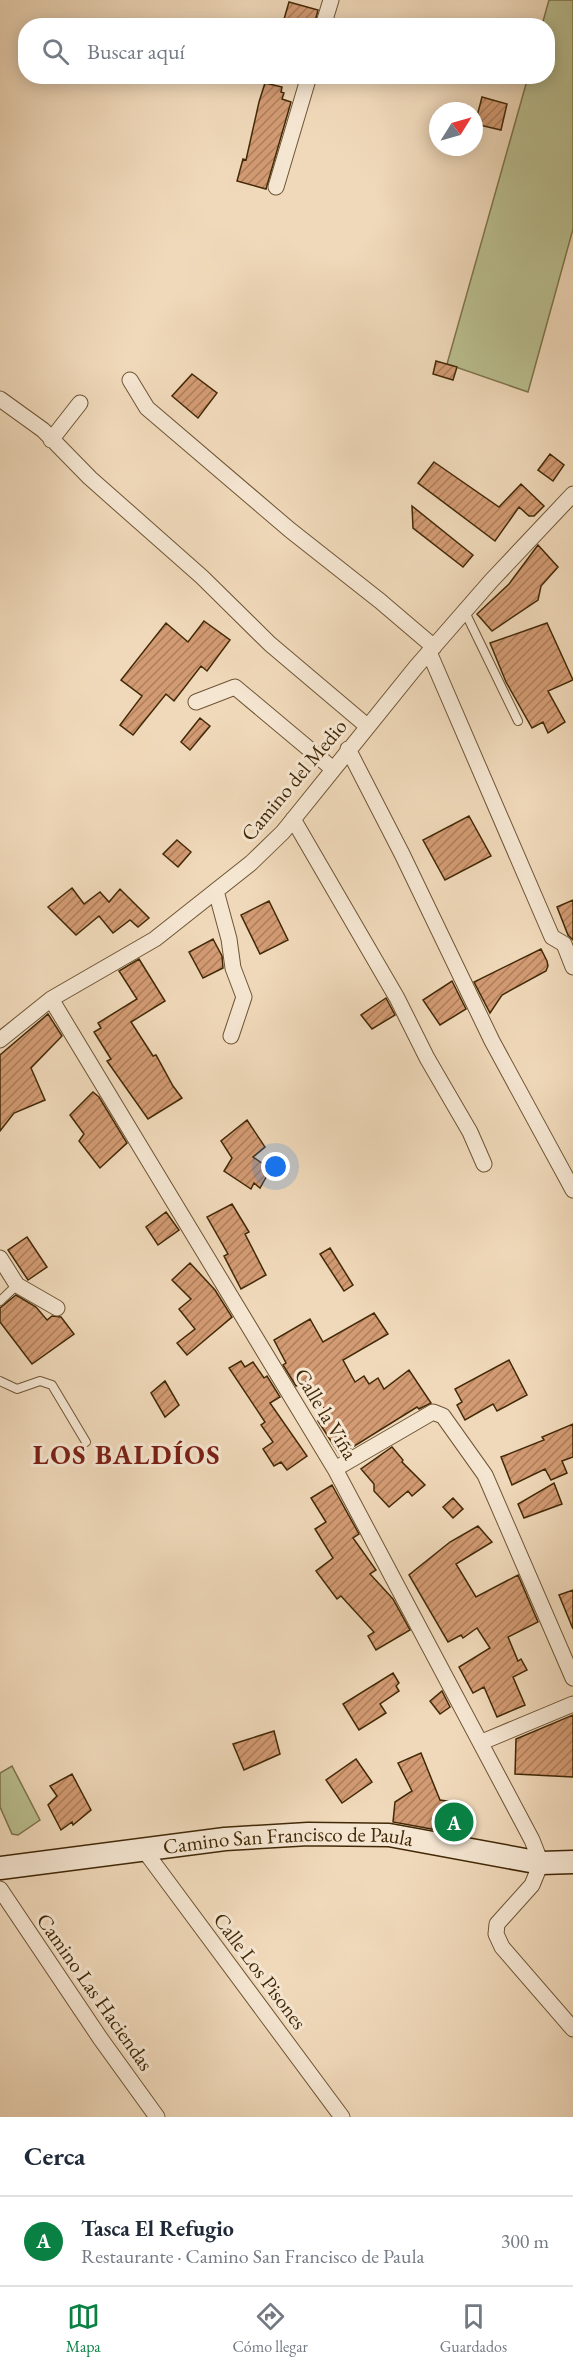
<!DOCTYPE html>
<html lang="es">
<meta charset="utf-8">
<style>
body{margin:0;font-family:"EB Garamond",serif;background:#f6f6f7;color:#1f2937}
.compass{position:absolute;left:429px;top:102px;width:54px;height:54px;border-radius:50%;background:#fff;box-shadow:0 3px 15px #0003;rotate:53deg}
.you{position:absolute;left:276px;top:1167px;width:21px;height:21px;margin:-15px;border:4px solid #fff;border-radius:50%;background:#1a73e8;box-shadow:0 0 0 9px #1a73e833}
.badge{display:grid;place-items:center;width:39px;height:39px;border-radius:50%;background:#0b8043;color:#fff;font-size:20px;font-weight:700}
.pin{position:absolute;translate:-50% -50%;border:3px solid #fff;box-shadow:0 2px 6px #0006}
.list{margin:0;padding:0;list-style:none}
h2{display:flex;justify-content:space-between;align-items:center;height:78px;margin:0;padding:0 24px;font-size:26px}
h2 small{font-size:20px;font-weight:400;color:#747a83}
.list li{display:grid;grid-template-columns:39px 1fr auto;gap:18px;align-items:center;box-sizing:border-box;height:90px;padding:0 24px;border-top:2px solid #e0e1e3}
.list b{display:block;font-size:22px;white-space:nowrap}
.list p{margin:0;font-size:20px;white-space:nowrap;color:#747a83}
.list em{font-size:20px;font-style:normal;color:#747a83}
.icon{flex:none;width:33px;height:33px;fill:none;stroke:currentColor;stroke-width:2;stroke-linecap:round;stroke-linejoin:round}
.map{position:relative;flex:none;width:573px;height:2117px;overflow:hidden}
.search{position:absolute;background:#fff;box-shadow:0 3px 15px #0003;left:18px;right:18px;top:18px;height:66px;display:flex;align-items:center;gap:15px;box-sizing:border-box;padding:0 21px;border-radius:24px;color:#747a83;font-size:22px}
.sheet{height:168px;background:#fff}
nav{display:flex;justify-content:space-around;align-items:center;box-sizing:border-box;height:84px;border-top:2px solid #e0e1e3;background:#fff;font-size:16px;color:#747a83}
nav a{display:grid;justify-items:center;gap:3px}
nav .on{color:#0b8043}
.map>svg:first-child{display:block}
.grass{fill:#babf90;stroke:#7e744c;stroke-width:1.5}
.building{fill:url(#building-hatch);stroke:#422907;stroke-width:1.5}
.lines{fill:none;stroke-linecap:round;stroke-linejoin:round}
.lane-casing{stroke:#6e5534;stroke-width:10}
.street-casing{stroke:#6e5534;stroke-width:17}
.secondary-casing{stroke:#422907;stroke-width:25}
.lane{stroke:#f5e6d2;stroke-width:8}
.street{stroke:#f5e6d2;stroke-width:15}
.secondary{stroke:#f5e6d2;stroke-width:22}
.labels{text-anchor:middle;stroke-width:6;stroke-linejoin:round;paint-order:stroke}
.street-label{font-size:21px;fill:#422907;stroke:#f5e6d2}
.district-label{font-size:27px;font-weight:bold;letter-spacing:1.5px;fill:#7a1f14;stroke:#f5e6d2}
</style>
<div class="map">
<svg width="573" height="2117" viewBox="0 0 573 2117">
<defs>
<pattern id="building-hatch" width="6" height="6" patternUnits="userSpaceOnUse" patternTransform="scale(1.5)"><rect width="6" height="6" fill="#d39b73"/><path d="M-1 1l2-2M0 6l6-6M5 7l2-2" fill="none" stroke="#ad7e5c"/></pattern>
</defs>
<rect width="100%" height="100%" fill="#f0d9ba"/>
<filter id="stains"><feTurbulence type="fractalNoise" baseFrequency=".00333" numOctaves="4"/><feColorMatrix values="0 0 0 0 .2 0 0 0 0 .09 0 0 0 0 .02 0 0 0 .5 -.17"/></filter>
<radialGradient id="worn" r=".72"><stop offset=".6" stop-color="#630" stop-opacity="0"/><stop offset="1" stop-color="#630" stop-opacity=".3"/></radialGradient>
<path class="grass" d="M549,0H573V229L528,392L447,364L528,77L548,76V26L542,25Z
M12,1766L40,1820L18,1835L12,1834L0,1807V1773Z"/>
<path class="building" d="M289,2L318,10L314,26H282Z
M265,83L282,87L281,92L284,93L282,99L291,102L266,189L237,181L243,159L246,160L259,102Z
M482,97L507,104L501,130L475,124Z
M436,361L457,367L453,380L433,374Z
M192,374L217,393L198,418L172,396Z
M550,454L564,465L553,481L538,470Z
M434,462L499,507L521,484L544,506L534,516H529L519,507L495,541L418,483Z
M412,506L473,555L463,567L413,528Z
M538,545L558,567L541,586L538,600L492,631L477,614L509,584Z
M204,621L230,640L207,671L201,666L174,701L166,694L133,735L120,725L142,696L121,680L166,623L188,642Z
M547,623L573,680L548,691L565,722L548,733L543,722L532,728L506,682L490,643Z
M200,718L210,726L190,750L181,742Z
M469,816L491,856L445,880L423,840Z
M177,840L191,852L178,867L163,854Z
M72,888L84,904L100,892L109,902L120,889L149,918L138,927L130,920L113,933L99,916L76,935L48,907Z
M573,900V940L568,935L557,907Z
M269,901L288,940L260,954L241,915Z
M213,939L222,956L223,968L203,978L189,952Z
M541,949L547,961L548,966L546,971L502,995L490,1013L474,982Z
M139,959L165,1001L131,1022L153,1056L156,1055L173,1086L182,1098L148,1119L107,1061L111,1059L94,1032L101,1028L98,1023L137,999L119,971Z
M452,981L466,1009L440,1025L423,1000Z
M386,998L395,1015L372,1029L361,1015Z
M48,1014L62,1036L31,1068L45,1100L14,1113L0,1131V1055Z
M93,1092L99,1097L127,1143L100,1168L79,1141L84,1134L70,1115Z
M247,1120L265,1147L253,1157L266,1166L264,1168L269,1172L260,1188L254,1183L251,1189L224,1171L232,1158L221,1141Z
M232,1204L249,1232L245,1234L266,1275L241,1289L224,1256L228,1254L207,1217Z
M166,1212L179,1230L158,1245L146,1227Z
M27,1237L47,1267L28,1280L8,1250Z
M330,1248L353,1285L344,1291L320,1254Z
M190,1263L215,1290L232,1317L187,1355L177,1343L195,1329L179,1309L191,1299L172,1280Z
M16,1295L36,1307L47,1320L52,1316L61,1317L74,1334L32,1364L0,1322V1308Z
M374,1313L388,1334L343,1360L355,1382L364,1376L369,1384L378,1378L384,1389L409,1370L431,1403L419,1409L417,1407L340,1455L318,1421L328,1415L308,1381L296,1386L283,1365L286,1363L274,1340L310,1319L323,1342Z
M509,1360L527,1395L497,1411L493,1404L465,1420L457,1405L462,1402L455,1389Z
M241,1361L245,1367L253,1362L264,1378L267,1376L280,1397L270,1403L307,1456L287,1470L281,1462L274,1466L263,1449L273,1442L261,1425L265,1422L229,1368Z
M165,1381L179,1405L165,1417L151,1393Z
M573,1424V1457L562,1461L567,1473L551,1480L545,1469L512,1485L501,1457L544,1440L542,1437Z
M392,1447L403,1460L402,1462L425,1485L412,1496L408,1491L389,1507L374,1491V1484L361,1469Z
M554,1483L562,1504L524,1518L518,1504Z
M332,1485L359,1534L353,1538L376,1570L370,1574L393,1599L410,1630L376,1650L368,1636L374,1632L341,1596L337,1599L316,1571L333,1558L315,1529L326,1522L311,1498Z
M453,1498L463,1509L453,1518L443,1507Z
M478,1526L492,1542L456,1564L476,1597L518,1575L538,1622L508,1637L518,1661L521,1659L527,1670L513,1677L525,1705L497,1717L484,1687L473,1693L459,1667L490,1648L477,1628L463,1638L461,1635L448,1642L409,1575L450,1542Z
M573,1590V1629L559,1595Z
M393,1673L399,1683L396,1686L399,1691L380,1704L386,1713L359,1730L343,1704Z
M442,1691L450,1707L440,1714L430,1701Z
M573,1715V1777L515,1774L516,1739Z
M274,1731L280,1754L244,1770L233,1744Z
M421,1753L440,1800L460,1803L464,1835L393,1822L395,1802L412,1791L398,1763Z
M356,1759L372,1782L342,1803L326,1780Z
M72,1774L91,1810L73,1825L72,1822L61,1830L48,1805L57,1796L50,1786Z"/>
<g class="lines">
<g class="lane-casing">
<path id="lane" d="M465,612L518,721
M0,1301L17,1285
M0,1381L17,1389L40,1381L52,1385L86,1442"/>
</g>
<g class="street-casing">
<path id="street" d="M323,26L331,0
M276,187L309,76
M130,380L147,408L290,530L380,601L434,647
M0,399L43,430L90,478L202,577L270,644L367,726
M51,440L80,403
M429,652L552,937L564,944L573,967
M196,702L235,687L333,769
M348,749L402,854L492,1041L573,1190
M293,819L397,998L427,1058L470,1132L484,1164
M216,891L229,939L233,968L244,997L231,1036
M51,999L335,1469L532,1840L541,1863L532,1885L497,1924L496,1934L502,1947L573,2029
M0,1040L51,999L155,939L251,863L283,832L416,667L491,581L573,494
M0,1258L17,1285L57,1308
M335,1469L433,1412L443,1416L485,1475L573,1678
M482,1742L573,1704
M144,1850L342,2117
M0,1889L100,2038L157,2117"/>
</g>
<g class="secondary-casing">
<g id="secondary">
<path id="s1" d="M0,1868L225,1839L308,1834L389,1835L541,1863L573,1862"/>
</g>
</g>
<use href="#lane" class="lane"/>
<use href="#street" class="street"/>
<use href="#secondary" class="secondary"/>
</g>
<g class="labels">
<g class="street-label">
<text transform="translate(294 780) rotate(-50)" y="7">Camino del Medio</text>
<text transform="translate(326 1414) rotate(59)" y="7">Calle la Viña</text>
<text dy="7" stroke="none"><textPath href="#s1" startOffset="290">Camino San Francisco de Paula</textPath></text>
<text transform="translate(260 1971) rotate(53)" y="7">Calle Los Pisones</text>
<text transform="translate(95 1992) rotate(55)" y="7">Camino Las Haciendas</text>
</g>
<g class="district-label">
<text x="127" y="1464">LOS BALDÍOS</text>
</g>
</g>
<rect width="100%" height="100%" filter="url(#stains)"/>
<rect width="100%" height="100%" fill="url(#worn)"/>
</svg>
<svg class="compass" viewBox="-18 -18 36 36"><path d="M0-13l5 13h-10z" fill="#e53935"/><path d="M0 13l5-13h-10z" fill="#747a83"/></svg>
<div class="you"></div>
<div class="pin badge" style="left:454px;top:1822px">A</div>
<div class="search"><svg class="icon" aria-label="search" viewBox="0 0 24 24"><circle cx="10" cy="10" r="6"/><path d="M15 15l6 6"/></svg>Buscar aquí</div>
</div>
<section class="sheet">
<h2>Cerca<small></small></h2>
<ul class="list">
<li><span class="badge">A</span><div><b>Tasca El Refugio</b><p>Restaurante · Camino San Francisco de Paula</p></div><em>300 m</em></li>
</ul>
</section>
<nav>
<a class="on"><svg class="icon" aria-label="map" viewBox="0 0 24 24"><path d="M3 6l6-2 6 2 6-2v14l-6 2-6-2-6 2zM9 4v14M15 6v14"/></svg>Mapa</a>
<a><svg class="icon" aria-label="directions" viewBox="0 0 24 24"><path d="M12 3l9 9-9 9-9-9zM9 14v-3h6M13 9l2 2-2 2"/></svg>Cómo llegar</a>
<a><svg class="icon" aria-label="saved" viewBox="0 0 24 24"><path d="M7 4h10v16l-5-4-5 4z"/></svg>Guardados</a>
</nav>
